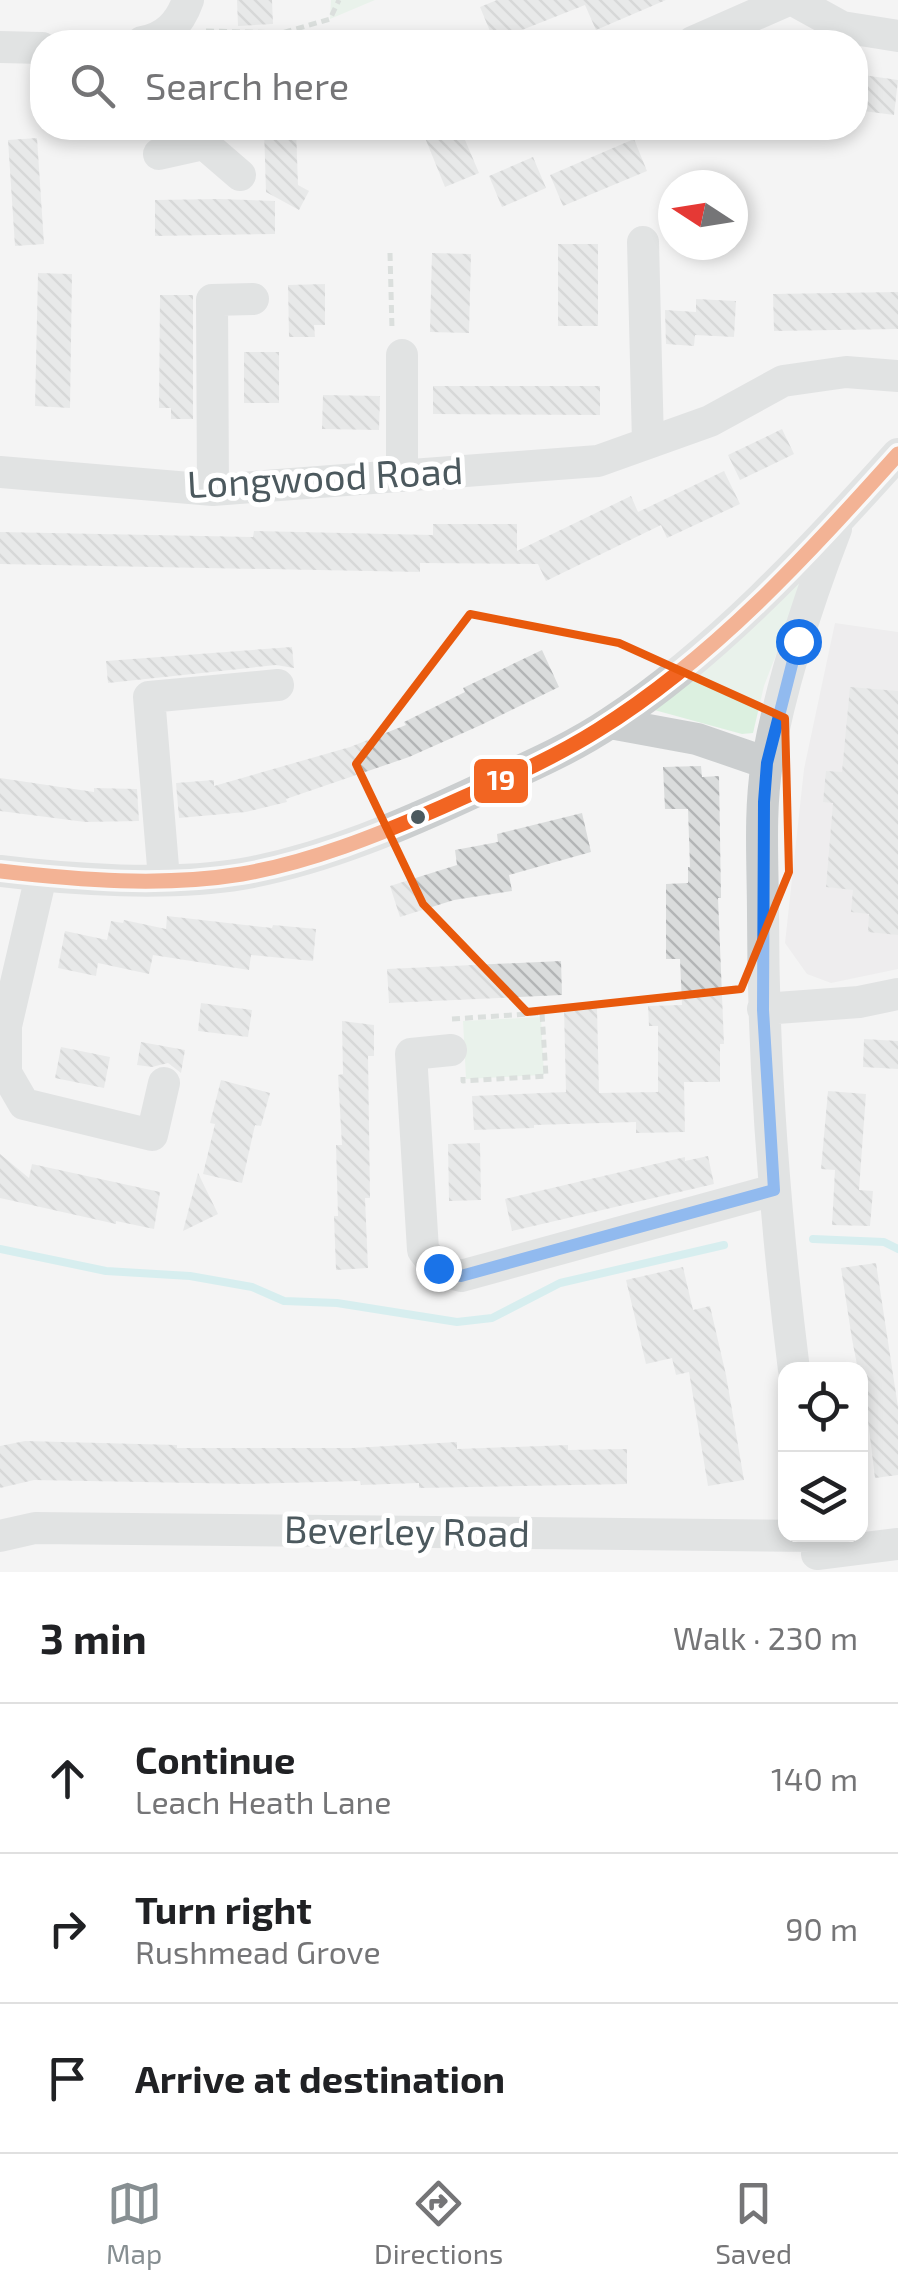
<!DOCTYPE html>
<meta charset="utf-8">
<style>
body{margin:0;font-family:"Exo 2",sans-serif;background:#f2f2f2;color:#202124}
.controls{position:absolute;right:30px;bottom:30px;display:grid;overflow:hidden;border-radius:20px;box-shadow:0 5px 15px #0003}
.controls button{width:90px;height:90px;display:grid;place-items:center;padding:0;border:0;border-bottom:2px solid #e0e0e0;background:#fff;color:#202124;font:50px sans-serif}
.compass{position:absolute;left:658px;top:170px;width:90px;height:90px;border-radius:50%;background:#fff;box-shadow:0 5px 15px #0003;rotate:282deg}
.stop{position:absolute;width:30px;height:30px;margin:-22px;border:8px solid #1a73e8;border-radius:50%;background:#fff}
.stop.end{background:#1a73e8;border-color:#fff;box-shadow:0 2px 10px #0008}
.list{margin:0;padding:0;list-style:none}
h2{display:flex;justify-content:space-between;align-items:center;height:130px;margin:0;padding:0 40px;font-size:42px}
h2 small{font-size:32px;font-weight:400;color:#757577}
.list li{display:grid;grid-template-columns:65px 1fr auto;gap:30px;align-items:center;box-sizing:border-box;height:150px;padding:0 40px;border-top:2px solid #e0e0e0}
.list b{display:block;font-size:38px;white-space:nowrap}
.list p{margin:0;font-size:32px;white-space:nowrap;color:#757577}
.list em{font-size:32px;font-style:normal;color:#757577}
.icon{flex:none;width:55px;height:55px;fill:none;stroke:currentColor;stroke-width:2;stroke-linecap:round;stroke-linejoin:round}
.map{position:relative;flex:none;width:898px;height:1572px;overflow:hidden}
.search{position:absolute;background:#fff;box-shadow:0 5px 15px #0003;left:30px;right:30px;top:30px;height:110px;display:flex;align-items:center;gap:25px;box-sizing:border-box;padding:0 35px;border-radius:40px;color:#757577;font-size:38px}
.sheet{height:580px;background:#fff}
nav{display:flex;justify-content:space-around;align-items:center;box-sizing:border-box;height:140px;border-top:2px solid #e0e0e0;background:#fff;font-size:28px;color:#757577}
nav a{display:grid;justify-items:center;gap:5px}
nav .on{color:#878f92}
.map>svg:first-child{display:block}
.education{fill:#e6e5e6}
.green{fill:#dcf0e0}
.lines{fill:none;stroke-linecap:round;stroke-linejoin:round}
.stream{stroke:#b4e7e9;stroke-width:8}
.building{fill:url(#building-back-hatch)}
.path{stroke:#bcc6c1;stroke-width:5;stroke-dasharray:8 5;stroke-linecap:butt}
.minor{stroke:#cbcecf;stroke-width:32}
.bus-1-casing{stroke:#fff;stroke-width:22}
.bus-1{stroke:#f26522;stroke-width:15}
.route{stroke:#1a73e8;stroke-width:12}
.marked{fill:none;stroke:#e8590c;stroke-width:8;stroke-linejoin:round}
.bus-dot{fill:#4c595e;stroke:#fff;stroke-width:4}
.labels{text-anchor:middle;stroke-width:10;stroke-linejoin:round;paint-order:stroke}
.street-label{font-size:38px;fill:#4c595e;stroke:#fff}
.line-badge{stroke:#fff;stroke-width:4}
.badge-label{font-size:28px;text-anchor:middle;font-weight:bold;fill:#fff}
</style>
<div class="map">
<svg width="898" height="1572" viewBox="0 0 898 1572">
<defs>
<pattern id="building-back-hatch" width="6" height="6" patternUnits="userSpaceOnUse" patternTransform="scale(2.5)"><rect width="6" height="6" fill="#dadcdc"/><path d="M-1 5l2 2M0 0l6 6M5-1l2 2" fill="none" stroke="#b3b5b6"/></pattern>
</defs>
<rect width="100%" height="100%" fill="#f4f4f4"/>
<path class="education" d="M835,623L898,632V969L831,983L807,974L785,943L804,769Z"/>
<path class="green" d="M331,0H375L330,19Z
M807,574L764,686L753,733L742,734L647,708Z
M541,1017L544,1075L466,1079L463,1021Z"/>
<g class="lines">
<path class="stream" d="M813,1239L884,1242L898,1249
M0,1249L106,1271L190,1276L252,1287L284,1301L337,1303L457,1322L492,1318L560,1283L724,1245"/>
</g>
<path class="building" d="M237,0H272L273,24L238,26Z
M497,0H666L596,30L585,5L494,41L480,7Z
M856,74L898,80L894,115L856,110Z
M264,128H296L298,185L309,191L299,210L266,192Z
M421,128H460L479,173L445,187Z
M37,138L44,244L15,246L8,140Z
M634,139L647,171L563,206L550,175Z
M533,157L546,188L502,207L489,176Z
M220,199L275,201V234L155,236V200Z
M558,244H598V326H558Z
M432,253L471,254L469,333L430,332Z
M38,273L72,274L70,408L35,406Z
M325,284V325H314L315,337H289L288,285Z
M898,292V329L774,331L773,294Z
M160,295H193V419H171V408H159Z
M696,299L736,301L734,337L695,335L694,346L666,344L665,310L696,312Z
M244,352H279V403H244Z
M433,386H600V415L433,414Z
M323,395L380,396L379,430L322,429Z
M782,429L794,454L740,480L728,455Z
M724,471L740,504L667,538L661,525L546,581L538,564L420,563V572L0,564V532L253,537L254,531L433,535V524H517V551L631,496L638,512Z
M292,647L294,668L276,665L108,683L106,661Z
M542,650L559,687L481,725L409,757L286,799L287,802L246,812L179,818L176,783L214,780V786L350,747L406,725L404,722L465,692L463,688Z
M850,687L898,691V935L868,932L869,914L851,912L853,890L826,887L833,803L823,802L826,771L842,772Z
M701,766L702,777L719,776L721,898H718L724,1044H720V1082H684L685,1132L636,1133V1122L534,1125V1128L474,1130L472,1096L566,1092L564,1008H597L599,1093L658,1092V1026H649L648,1006L682,1005L680,959H666V884L688,883V867H690L688,809H665L663,767Z
M0,778L94,792V788L137,789L139,821L85,822L0,811Z
M582,813L591,852L509,875L512,891L454,900L400,917L390,886L457,865L455,850L498,842L497,834Z
M167,916L272,928L273,925L316,929L313,961L251,955L249,970L153,955L149,974L98,963L96,976L58,968L65,931L107,940L111,921L123,923L124,920L166,929Z
M561,961L562,995L389,1003L387,969Z
M201,1003L252,1010L248,1037L198,1031Z
M342,1021L374,1025V1056H368L370,1198H365L368,1268L336,1270L334,1216H338L336,1145H342L338,1075L343,1074Z
M864,1039L898,1041V1069L863,1067Z
M141,1042L185,1050L181,1073L168,1063L152,1067L137,1065Z
M61,1047L110,1057L104,1088L55,1078Z
M221,1080L270,1093L261,1126L255,1125L242,1183L203,1174L215,1124L210,1123Z
M828,1091L866,1094L859,1190L873,1191L870,1226L832,1225L835,1170L821,1169Z
M480,1143L481,1200L449,1201L448,1144Z
M0,1154L29,1178L32,1164L160,1192L154,1229L116,1221V1224L0,1198Z
M708,1156L714,1184L512,1231L505,1199L685,1157V1161Z
M198,1173L218,1214L183,1231Z
M876,1263L898,1407V1475L875,1478L866,1404H863L860,1390V1370H858L852,1339L841,1268Z
M683,1267L693,1310L710,1306L726,1375L744,1480L708,1486L689,1372L676,1375L672,1358L646,1364L626,1280Z
M25,1441L177,1445V1448H353L457,1442V1449L568,1445V1450L627,1449V1484L419,1488V1483L361,1485L360,1481L249,1484L34,1480L0,1488V1446Z"/>
<g class="lines">
<path class="path" d="M206,31L282,33L330,19L339,0
M390,253L392,329
M452,1019L542,1013L546,1076L463,1081V1077"/>
<path class="minor" d="M793,0L842,27L898,36
M142,42C166,38 180,23 188,0
M693,42L788,0
M0,47L42,48
M159,154L204,144L240,175
M643,242L648,443
M402,355V476
M0,472L213,490L598,461L710,421L783,381L846,372L898,376
M213,490L212,300L253,299
M610,723L697,739L767,763
M0,871C72,880 170,886 242,874C326,859 406,824 483,788C526,768 571,749 611,722C716,653 814,548 898,454
M41,876L6,1026V1073L24,1104L152,1135L164,1083
M164,879L149,697L278,685
M763,1009L859,1002L898,994
M451,1050L411,1054L423,1250L438,1269L461,1276L774,1190
M794,1370C775,1218 763,1068 763,915C763,865 759,812 767,763C781,684 807,604 836,529
M0,1536L35,1528L815,1536
M817,1554L898,1544"/>
<g class="bus-1-casing">
<path id="bus-1" d="M0,871C79,880 162,887 242,874C311,862 378,835 442,807C495,783 549,761 598,730C714,658 808,554 898,454"/>
</g>
<use href="#bus-1" class="bus-1"/>
</g>
<g class="lines">
<path class="route" d="M438,1268L461,1276L774,1190L763,1010L764,802L767,763L798,641"/>
</g>
<path d="M0 0H898V1572H0ZM470,614L619,643L785,718L789,872L741,989L527,1012L423,904L356,764Z" fill="#f4f4f4" fill-opacity=".55" fill-rule="evenodd"/>
<path class="marked" d="M470,614L619,643L785,718L789,872L741,989L527,1012L423,904L356,764Z"/>
<circle class="bus-dot" cx="418" cy="817" r="9"/>
<g class="labels">
<g class="street-label">
<text transform="translate(325 478) rotate(-3)" y="13">Longwood Road</text>
<text transform="translate(407 1532) rotate(1)" y="13">Beverley Road</text>
</g>
</g>
<rect class="line-badge" x="472" y="757" width="58" height="48" rx="10" fill="#f26522"/>
<g class="badge-label">
<text x="501" y="790">19</text>
</g>
</svg>
<div class="controls">
<button><svg class="icon" aria-label="locate" viewBox="0 0 24 24"><circle cx="12" cy="12" r="6"/><path d="M12 2v4M12 18v4M2 12h4M18 12h4"/></svg></button>
<button><svg class="icon" aria-label="layers" viewBox="0 0 24 24"><path d="M12 4l9 5-9 5-9-5zM3 14l9 5 9-5"/></svg></button>
</div>
<svg class="compass" viewBox="-18 -18 36 36"><path d="M0-13l5 13h-10z" fill="#e53935"/><path d="M0 13l5-13h-10z" fill="#757577"/></svg>
<div class="stop" style="left:798px;top:641px"></div>
<div class="stop end" style="left:438px;top:1268px"></div>
<div class="search"><svg class="icon" aria-label="search" viewBox="0 0 24 24"><circle cx="10" cy="10" r="6"/><path d="M15 15l6 6"/></svg>Search here</div>
</div>
<section class="sheet">
<h2>3 min<small>Walk · 230 m</small></h2>
<ul class="list">
<li><svg class="icon" aria-label="ahead" viewBox="0 0 24 24"><path d="M12 20V5M6 11l6-6 6 6"/></svg><div><b>Continue</b><p>Leach Heath Lane</p></div><em>140 m</em></li>
<li><svg class="icon" aria-label="right" viewBox="0 0 24 24"><path d="M7 20v-9h11M14 6l5 5-5 5"/></svg><div><b>Turn right</b><p>Rushmead Grove</p></div><em>90 m</em></li>
<li><svg class="icon" aria-label="arrive" viewBox="0 0 24 24"><path d="M6 21V4h12l-3 4 3 4H6"/></svg><div><b>Arrive at destination</b></div></li>
</ul>
</section>
<nav>
<a class="on"><svg class="icon" aria-label="map" viewBox="0 0 24 24"><path d="M3 6l6-2 6 2 6-2v14l-6 2-6-2-6 2zM9 4v14M15 6v14"/></svg>Map</a>
<a><svg class="icon" aria-label="directions" viewBox="0 0 24 24"><path d="M12 3l9 9-9 9-9-9zM9 14v-3h6M13 9l2 2-2 2"/></svg>Directions</a>
<a><svg class="icon" aria-label="saved" viewBox="0 0 24 24"><path d="M7 4h10v16l-5-4-5 4z"/></svg>Saved</a>
</nav>
